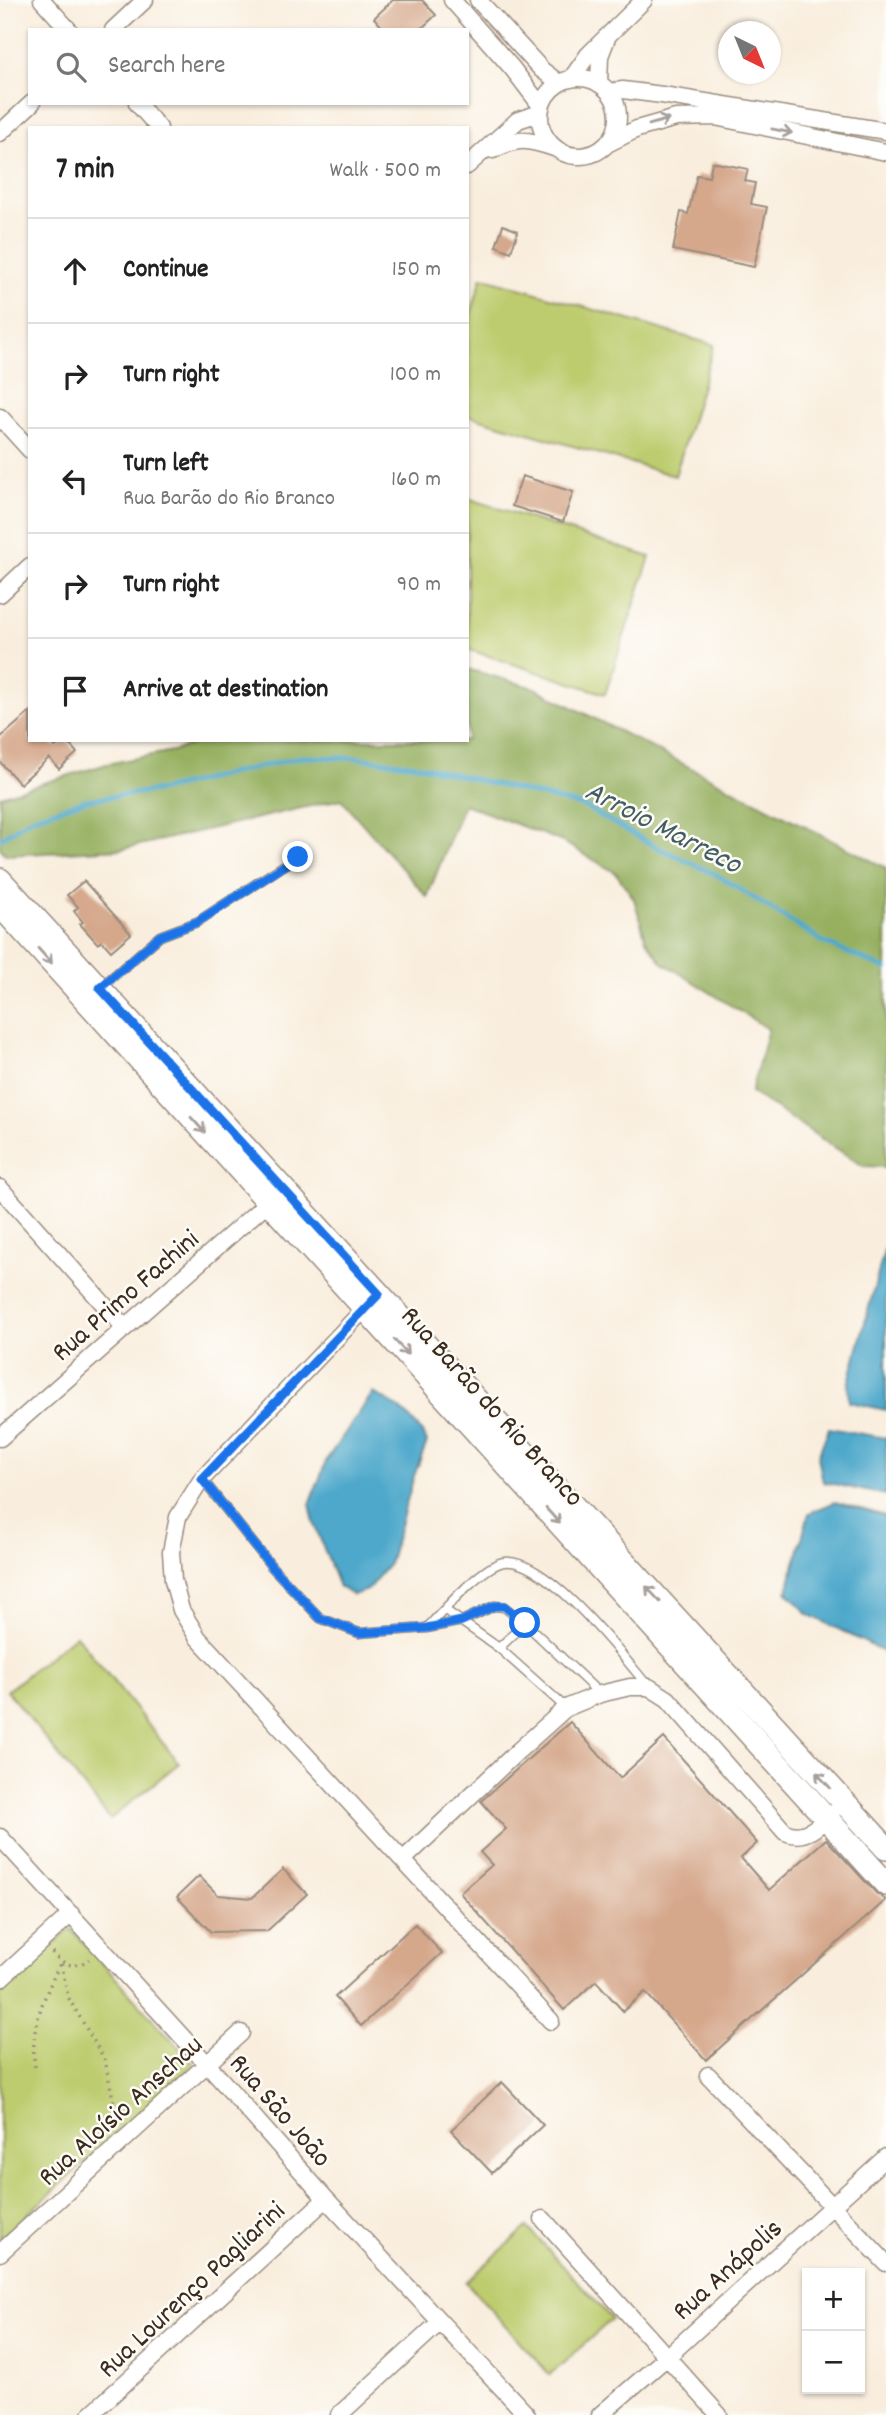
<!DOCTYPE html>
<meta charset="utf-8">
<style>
body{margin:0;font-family:Dekko,sans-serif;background:#f6f6f6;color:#222}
.controls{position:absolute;right:21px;bottom:21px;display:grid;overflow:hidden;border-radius:0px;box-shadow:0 2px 5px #0004}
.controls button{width:63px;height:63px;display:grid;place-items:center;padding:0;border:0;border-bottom:2px solid #e0e0e0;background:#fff;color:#222;font:35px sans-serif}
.compass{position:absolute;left:718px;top:21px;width:63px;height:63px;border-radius:50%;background:#fff;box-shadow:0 2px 5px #0004;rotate:137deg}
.stop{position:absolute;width:21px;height:21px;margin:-16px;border:5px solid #1a73e8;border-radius:50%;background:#fff}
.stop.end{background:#1a73e8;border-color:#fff;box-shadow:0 2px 7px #0008}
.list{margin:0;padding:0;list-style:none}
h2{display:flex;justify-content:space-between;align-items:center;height:91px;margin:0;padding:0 28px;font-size:30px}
h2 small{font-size:23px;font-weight:400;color:#767676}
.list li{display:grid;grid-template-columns:46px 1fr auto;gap:21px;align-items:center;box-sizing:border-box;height:105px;padding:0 28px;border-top:2px solid #e0e0e0}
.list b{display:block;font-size:26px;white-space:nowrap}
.list p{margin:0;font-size:23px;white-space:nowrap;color:#767676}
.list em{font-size:23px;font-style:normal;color:#767676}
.icon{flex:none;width:38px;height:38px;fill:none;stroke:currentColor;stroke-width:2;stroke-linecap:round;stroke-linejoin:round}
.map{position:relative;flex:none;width:886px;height:2415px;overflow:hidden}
.search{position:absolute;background:#fff;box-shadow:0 2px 5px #0004;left:28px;top:28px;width:441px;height:77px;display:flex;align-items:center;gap:18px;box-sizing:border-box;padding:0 24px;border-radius:0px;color:#767676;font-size:26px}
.panel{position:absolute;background:#fff;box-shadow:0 2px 5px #0004;left:28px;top:126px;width:441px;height:616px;border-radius:0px}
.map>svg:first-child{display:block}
.green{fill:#bdcc6e;stroke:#7c7b46;stroke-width:2}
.forest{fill:#96b061;stroke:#686d40;stroke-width:2}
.water{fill:#4da8cb;stroke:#446974;stroke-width:2}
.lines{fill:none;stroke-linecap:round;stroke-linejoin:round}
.stream{stroke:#4da8cb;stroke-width:5}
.building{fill:#d5a78b}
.service-casing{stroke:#9a8c7e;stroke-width:11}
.minor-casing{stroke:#9a8c7e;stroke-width:19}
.secondary-casing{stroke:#9a8c7e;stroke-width:26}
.path{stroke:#9a8c7e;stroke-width:3.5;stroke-dasharray:2 5;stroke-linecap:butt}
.service{stroke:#fff;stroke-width:8}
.minor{stroke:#fff;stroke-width:16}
.secondary{stroke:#fff;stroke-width:23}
.oneway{stroke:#a79f9a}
.route{stroke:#1a73e8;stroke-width:9}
.labels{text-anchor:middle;stroke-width:5;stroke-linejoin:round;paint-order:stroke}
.street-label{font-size:28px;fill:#3b2a1e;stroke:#fdfcf7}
.water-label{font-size:30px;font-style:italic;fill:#425c63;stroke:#fdfcf7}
</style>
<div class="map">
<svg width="886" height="2415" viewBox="0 0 886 2415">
<rect width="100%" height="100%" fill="#fdfcf7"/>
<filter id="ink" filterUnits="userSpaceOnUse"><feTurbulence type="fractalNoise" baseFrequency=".0143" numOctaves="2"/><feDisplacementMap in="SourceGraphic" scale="14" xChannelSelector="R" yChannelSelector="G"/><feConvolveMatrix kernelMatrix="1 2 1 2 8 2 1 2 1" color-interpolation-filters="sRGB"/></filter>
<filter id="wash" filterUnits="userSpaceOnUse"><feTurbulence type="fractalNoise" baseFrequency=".00686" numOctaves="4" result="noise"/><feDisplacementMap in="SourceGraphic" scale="28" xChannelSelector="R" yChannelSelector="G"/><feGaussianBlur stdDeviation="1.57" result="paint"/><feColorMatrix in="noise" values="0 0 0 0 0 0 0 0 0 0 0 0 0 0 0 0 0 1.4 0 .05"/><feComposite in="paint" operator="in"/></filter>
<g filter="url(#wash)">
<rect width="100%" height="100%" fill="#f9eede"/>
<path class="green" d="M482,277L714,345L675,476L467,415V328Z
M467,498L650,557L605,694L467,649Z
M76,1635L179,1763L110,1819L7,1691Z
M71,1929L194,2064L0,2239V1993Z
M527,2227L612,2319L550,2375L466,2282Z"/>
<path class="forest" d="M467,669L535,688L886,868V1167L863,1166L751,1092L768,1029L662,962L646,940L634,899L616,873L563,842L464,804L427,897L341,799L122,849L6,855L0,848V796L107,764L177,750L201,740H467Z"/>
<path class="water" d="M886,1244V1410L849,1402L848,1385Z
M373,1393C396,1404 416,1419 427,1442L414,1476L389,1564L367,1590L353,1595L339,1587L314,1523L310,1504L327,1459Z
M829,1428L886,1438V1495L823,1482L818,1456Z
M835,1502L886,1516V1653L808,1614L787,1592L809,1513Z"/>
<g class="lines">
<path class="stream" d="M0,839L31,818L86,800L162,790L301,757L357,758L417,765L583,806L658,848L717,875L825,943L886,969"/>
</g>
<g id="blocks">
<path class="building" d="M393,0H422L436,15L420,30H385L374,18Z
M712,162L748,169L745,181L755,183L751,204L767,207L754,267L673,250L681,212L688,214L697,175L709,177Z
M503,225L518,231L511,252L496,246Z
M522,476L573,492L563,522L512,506Z
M30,712V740H49L55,747L66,740L77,753L59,769L49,758L20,784L0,762V738Z
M84,881L131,934L111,951L102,941L98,944L80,924L83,922L74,911L78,907L67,895Z
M570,1722L620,1778L664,1738L757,1843L741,1858L769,1890L826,1839L876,1893L886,1900L706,2060L645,1992L623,2011L596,1981L564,2010L460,1893L492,1865L480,1852L506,1829L481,1801Z
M283,1869L307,1894L267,1931L211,1932L177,1897L199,1876L218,1895L252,1898Z
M415,1924L442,1953L361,2026L335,1997Z
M502,2082L543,2125L492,2173L451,2130Z"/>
</g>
</g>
<g filter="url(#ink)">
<use href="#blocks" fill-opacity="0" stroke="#9a8c7e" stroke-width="2"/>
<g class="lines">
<g class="service-casing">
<path id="service" d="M100,988L160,936L197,922L297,857
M202,1479L272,1567L320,1618L359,1633L427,1628C443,1611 483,1565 504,1562C546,1557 621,1654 647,1685
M445,1610L499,1648L566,1708
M427,1628L462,1621L494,1606L504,1607L525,1623L600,1694
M499,1648L525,1623"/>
</g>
<g class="minor-casing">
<path id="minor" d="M42,0L69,30
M452,0L512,68L541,106
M478,0L542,70L559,83
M113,30L145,0
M540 117a39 39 0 1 1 78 0a39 39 0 1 1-78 0Z
M571,79L588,55L644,0
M599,84L600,56L607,38
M609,92L623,90L662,95L886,131
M137,103L159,128
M0,133L32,103
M607,144L637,129L676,118L715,117L886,152
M493,150C518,137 528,139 554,148
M467,166L518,120L540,113
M0,417L30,450
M0,594L30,566
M0,1188L125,1328
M371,1302L202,1479L178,1517L171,1552L173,1580L181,1610L198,1638L551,2021
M0,1438L275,1196
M0,1837L207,2064L326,2199L527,2415
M403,1860L518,1751L566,1708L600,1694L630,1687H649L668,1699L785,1832C804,1841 819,1826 832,1813
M0,1979L71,1914
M708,2075L886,2263
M543,2219L719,2415
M0,2253L241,2033
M90,2415L326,2199
M339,2415L440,2322
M600,2415L667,2357L886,2157"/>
</g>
<g class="secondary-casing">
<path id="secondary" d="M0,880L886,1848
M0,905L886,1884"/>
</g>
<path class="path" d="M52,1952C63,1965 75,1970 89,1959
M35,2067C29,2028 44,1997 61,1962L68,1997L105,2060L118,2124"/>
<use href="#service" class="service"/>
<use href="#minor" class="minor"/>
<use href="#secondary" class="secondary"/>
</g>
<defs><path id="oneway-shaft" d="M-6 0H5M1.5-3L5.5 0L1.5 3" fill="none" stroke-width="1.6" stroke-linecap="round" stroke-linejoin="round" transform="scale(1.75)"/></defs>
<g class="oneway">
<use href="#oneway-shaft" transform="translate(659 122) rotate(-16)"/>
<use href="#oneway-shaft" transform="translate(782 131) rotate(11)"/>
<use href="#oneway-shaft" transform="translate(45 956) rotate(48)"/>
<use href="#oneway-shaft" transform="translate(198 1125) rotate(48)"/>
<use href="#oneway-shaft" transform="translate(401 1347) rotate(48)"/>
<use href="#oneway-shaft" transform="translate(553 1516) rotate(48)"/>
<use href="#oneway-shaft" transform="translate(653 1594) rotate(-133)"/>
<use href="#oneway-shaft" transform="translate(823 1780) rotate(-133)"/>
</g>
</g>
<g class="lines" filter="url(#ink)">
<path class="route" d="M298,857L197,922L160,936L100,988L379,1294L202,1479L272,1567L320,1618L359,1633L427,1628L462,1621L494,1606H504L525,1623"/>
</g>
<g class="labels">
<g class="street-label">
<text transform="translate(124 1294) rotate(-41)" y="10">Rua Primo Fachini</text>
<text transform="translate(494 1405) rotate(48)" y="10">Rua Barão do Rio Branco</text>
<text transform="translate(119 2109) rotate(-42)" y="10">Rua Aloísio Anschau</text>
<text transform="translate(282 2109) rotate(49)" y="10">Rua São João</text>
<text transform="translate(726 2268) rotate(-42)" y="10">Rua Anápolis</text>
<text transform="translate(190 2288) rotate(-43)" y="10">Rua Lourenço Pagliarini</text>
</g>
<g class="water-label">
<text transform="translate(664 826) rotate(27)" y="10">Arroio Marreco</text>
</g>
</g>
</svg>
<div class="controls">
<button>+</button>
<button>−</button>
</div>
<svg class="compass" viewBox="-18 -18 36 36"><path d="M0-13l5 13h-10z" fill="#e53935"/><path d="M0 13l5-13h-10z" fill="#767676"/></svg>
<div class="stop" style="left:525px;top:1623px"></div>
<div class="stop end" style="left:298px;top:857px"></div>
<div class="search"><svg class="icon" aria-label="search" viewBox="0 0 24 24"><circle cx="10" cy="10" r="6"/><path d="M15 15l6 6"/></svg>Search here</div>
<section class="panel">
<h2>7 min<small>Walk · 500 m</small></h2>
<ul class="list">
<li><svg class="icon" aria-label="ahead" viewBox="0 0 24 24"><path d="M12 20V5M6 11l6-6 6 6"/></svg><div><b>Continue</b></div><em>150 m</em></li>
<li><svg class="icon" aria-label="right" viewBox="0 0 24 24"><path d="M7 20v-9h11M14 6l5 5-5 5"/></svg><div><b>Turn right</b></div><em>100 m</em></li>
<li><svg class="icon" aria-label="left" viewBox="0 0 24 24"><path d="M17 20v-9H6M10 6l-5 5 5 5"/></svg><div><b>Turn left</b><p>Rua Barão do Rio Branco</p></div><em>160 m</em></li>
<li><svg class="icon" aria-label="right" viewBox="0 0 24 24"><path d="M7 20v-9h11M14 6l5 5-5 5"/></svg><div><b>Turn right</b></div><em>90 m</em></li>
<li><svg class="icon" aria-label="arrive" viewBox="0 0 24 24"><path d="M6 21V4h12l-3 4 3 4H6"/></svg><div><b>Arrive at destination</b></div></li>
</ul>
</section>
</div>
